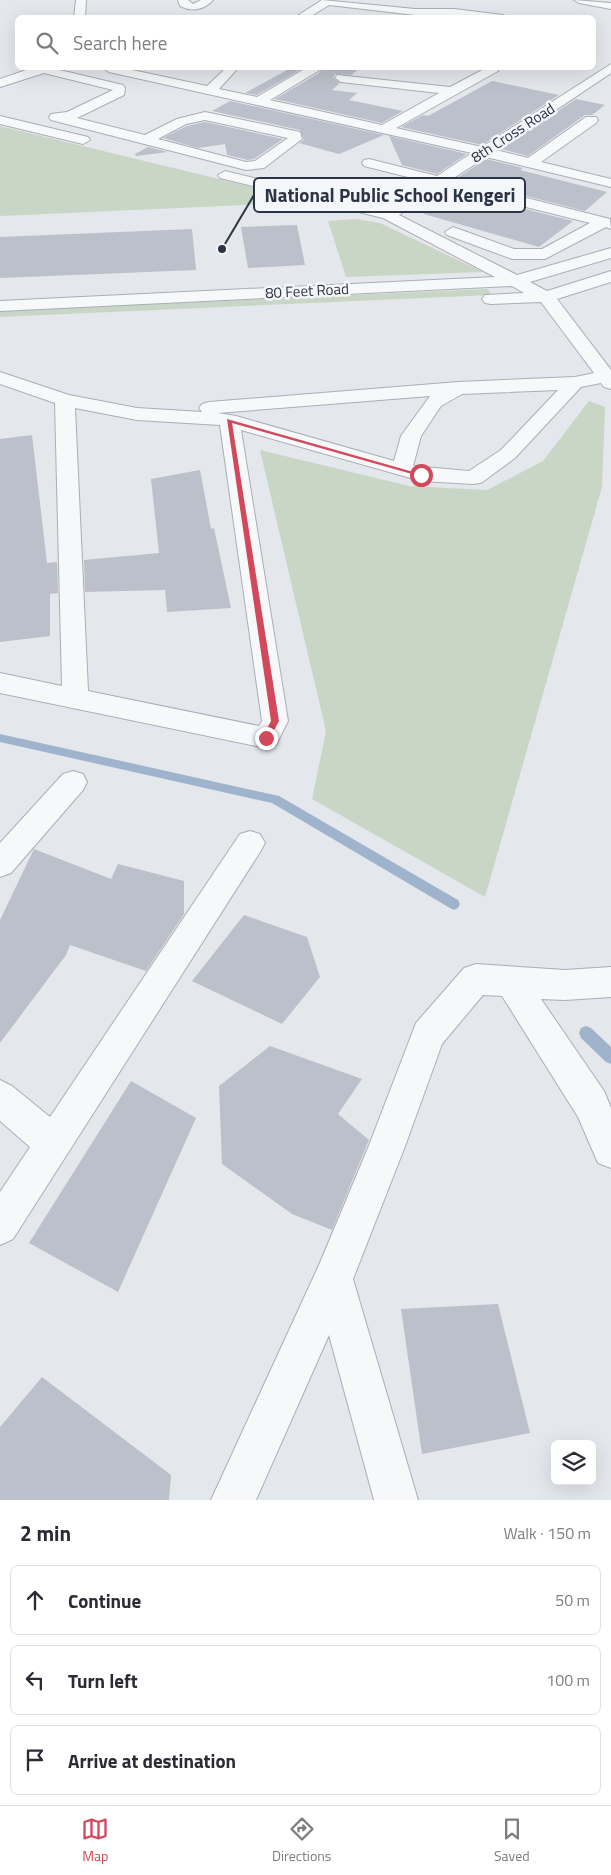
<!DOCTYPE html>
<meta charset="utf-8">
<style>
body{margin:0;font-family:"Titillium Web",sans-serif;background:#f7f7f7;color:#2b2b33}
.controls{position:absolute;right:15px;bottom:15px;display:grid;overflow:hidden;border-radius:8px;box-shadow:0 5px 20px #0002}
.controls button{width:45px;height:45px;display:grid;place-items:center;padding:0;border:0;border-bottom:1px solid #e1e1e2;background:#fff;color:#2b2b33;font:25px sans-serif}
.stop{position:absolute;width:15px;height:15px;margin:-11px;border:4px solid #d1495b;border-radius:50%;background:#fff}
.stop.end{background:#d1495b;border-color:#fff;box-shadow:0 1px 5px #0008}
.list{margin:0;padding:0;list-style:none}
h2{display:flex;justify-content:space-between;align-items:center;height:65px;margin:0;padding:0 20px;font-size:21px}
h2 small{font-size:16px;font-weight:400;color:#7c7c81}
.list li{display:grid;grid-template-columns:32px 1fr auto;gap:15px;align-items:center;box-sizing:border-box;height:70px;margin:0 10px 10px;padding:0 10px;border:1px solid #e1e1e2;border-radius:8px}
.list b{display:block;font-size:19px;white-space:nowrap}
.list em{font-size:16px;font-style:normal;color:#7c7c81}
.icon{flex:none;width:28px;height:28px;fill:none;stroke:currentColor;stroke-width:2;stroke-linecap:round;stroke-linejoin:round}
.map{position:relative;flex:none;width:611px;height:1500px;overflow:hidden}
.search{position:absolute;background:#fff;box-shadow:0 5px 20px #0002;left:15px;right:15px;top:15px;height:55px;display:flex;align-items:center;gap:12px;box-sizing:border-box;padding:0 18px;border-radius:8px;color:#7c7c81;font-size:19px}
.sheet{height:305px;background:#fff}
nav{display:flex;justify-content:space-around;align-items:center;box-sizing:border-box;height:70px;border-top:1px solid #e1e1e2;background:#fff;font-size:14px;color:#7c7c81}
nav a{display:grid;justify-items:center;gap:2px}
nav .on{color:#d1495b}
.map>svg:first-child{display:block}
.green{fill:#c9d6c5}
.lines{fill:none;stroke-linecap:round;stroke-linejoin:round}
.stream{fill:#9fb4cc;fill-rule:evenodd}
.building{fill:#bbc0ca}
.minor-casing{stroke:#a9aeb7;stroke-width:2}
.minor{fill:#f7f8fa;fill-rule:evenodd}
.route{fill:#d1495b}
.labels{text-anchor:middle;stroke-width:5;stroke-linejoin:round;paint-order:stroke}
.far-street-label{font-size:15px;fill:#2b3445;stroke:#f4f6f9}
.leader{fill:none;stroke:#2b3445;stroke-width:2}
.callout-dot{fill:#2b3445;stroke:#f4f6f9;stroke-width:2}
.callout{fill:#f4f6f9;stroke:#2b3445;stroke-width:2}
.callout-label{font-size:19px;text-anchor:middle;font-weight:bold;fill:#2b3445}
</style>
<div class="map">
<svg width="611" height="1500" viewBox="0 0 611 1500">
<rect width="100%" height="100%" fill="#e4e7ec"/>
<path class="green" d="M0,126L314,202L0,216Z
M356,219L380,223L483,272L346,277L328,221Z
M488,289L491,295L0,317V311Z
M589,401L605,407L602,487L485,897L312,799L326,731L260,450L409,486L487,490L543,461Z"/>
<g class="lines">
<path class="stream" d="M0,734L279,796L458,900L460,904L458,908L454,910L450,908L272,803L0,742Z
M586,1026L591,1028L611,1047V1064L606,1062L581,1038L579,1033L581,1028Z"/>
</g>
<path class="building" d="M291,68H303L257,95L245,93Z
M322,68H360L351,75L335,74L333,78L340,83L332,90L357,93L349,100L403,111L382,123L275,99L319,73Z
M492,81L559,95L482,145L401,127L423,115L428,116Z
M576,99L605,105L592,115H585L528,156L501,149Z
M230,101L384,135L339,154L299,143L304,140L300,130L212,111Z
M205,122L283,139L254,159L248,160L227,155L225,144L198,148L163,138L187,126Z
M389,136L467,154L437,174L402,165Z
M148,147L168,152L136,156L135,154Z
M486,159L523,168L520,170L607,192L585,211L457,178Z
M442,188L573,221L539,247L424,214L419,204Z
M297,225L305,265L248,268L241,227Z
M192,229L196,270L0,278V237Z
M32,435L47,563L57,562L58,593L50,594V636L0,642V439Z
M200,470L211,529L214,528L231,608L167,612L165,590L85,592L84,560L159,553L151,479Z
M34,849L111,879L118,864L184,881V914L146,971L70,945L66,955L0,1043V920Z
M244,915L307,937L320,977L282,1024L192,981Z
M270,1046L362,1079L338,1114L369,1140L332,1230L292,1214L222,1164L219,1086Z
M131,1081L196,1118L118,1292L29,1243Z
M498,1304L530,1433L422,1454L401,1309Z
M42,1377L171,1475L169,1500H0V1427Z"/>
<g class="lines">
<g class="minor-casing">
<path id="minor" d="M76,0H86L85,18H74Z
M178,0H188L193,4L201,0H213C204,10 192,12 180,6Z
M322,0L415,9H454L503,15L508,18L415,15L329,5L308,18H294Z
M574,0L611,3V9L579,3Z
M611,64V73L496,150L528,158L586,117H596L598,120L596,123L541,162L611,179V187L486,157L452,179L610,219L611,229L606,227L545,259H512L447,235L445,232L453,227L514,249H542L590,223L442,186L399,215L517,275L611,248V258L530,282L547,291L611,271V282L557,299L611,370V389L604,387L601,383L581,387L515,458L481,483L473,484L421,481L241,430L288,721L276,745L266,748L0,693V673L62,686L55,403L0,384V372L69,395L137,408L202,412L199,408L202,404L209,402L458,382L575,377L594,373L541,302L491,304L485,303L482,299L485,295L524,293L512,286L0,311V301L495,277L383,218L220,178L218,175L225,171L386,210L428,182L364,166L362,163L364,160L369,159L437,176L472,153L109,72L103,68H123L207,86L226,68H238L219,89L257,97L306,68H320L318,71L270,100L382,125L439,93L341,82L335,78L337,75L450,87L486,68H500L498,71L396,128L482,147ZM558,390L501,450L469,471L413,466L421,436L441,406L462,394ZM430,396L401,436L394,461L236,416L218,413ZM75,408L137,420L220,425L262,721L259,726L88,691Z
M32,68H51L123,85L125,88L124,95L77,118L145,135L177,119L205,112L300,132L302,139L264,168L246,170L51,120L49,117L51,114L67,112L113,90L44,73L0,87V79ZM205,120L288,138L255,161L246,162L158,139L186,124Z
M0,116L88,137L90,140L83,144L0,124Z
M73,771L83,774L87,782L83,790L11,873L0,877V843L63,774Z
M250,831L260,834L265,843L260,852L13,1239L0,1245V1192L30,1147L0,1121V1080L12,1086L50,1117L240,834Z
M476,964L565,970L611,967V997L565,1000L541,999L604,1091L611,1108V1168L598,1163L578,1117L502,996L483,995L442,1044L404,1149L353,1279L418,1500H374L329,1335L256,1500H211L319,1265L368,1148L416,1023L464,968Z"/>
</g>
<use href="#minor" class="minor"/>
</g>
<path class="route" d="M227,419L424,475L419,476L232,423L279,721L269,740L266,741L262,738L271,721Z"/>
<g class="labels">
<g class="far-street-label">
<text transform="translate(513 133) rotate(-33)" y="5">8th Cross Road</text>
<text transform="translate(307 291) rotate(-3)" y="5">80 Feet Road</text>
</g>
</g>
<path class="leader" d="M222 249L254 195"/>
<circle class="callout-dot" cx="222" cy="249" r="5"/>
<rect class="callout" x="254" y="178" width="271" height="34" rx="5"/>
<g class="callout-label">
<text x="390" y="202">National Public School Kengeri</text>
</g>
</svg>
<div class="controls">
<button><svg class="icon" aria-label="layers" viewBox="0 0 24 24"><path d="M12 4l9 5-9 5-9-5zM3 14l9 5 9-5"/></svg></button>
</div>
<div class="stop" style="left:421px;top:475px"></div>
<div class="stop end" style="left:266px;top:738px"></div>
<div class="search"><svg class="icon" aria-label="search" viewBox="0 0 24 24"><circle cx="10" cy="10" r="6"/><path d="M15 15l6 6"/></svg>Search here</div>
</div>
<section class="sheet">
<h2>2 min<small>Walk · 150 m</small></h2>
<ul class="list">
<li><svg class="icon" aria-label="ahead" viewBox="0 0 24 24"><path d="M12 20V5M6 11l6-6 6 6"/></svg><div><b>Continue</b></div><em>50 m</em></li>
<li><svg class="icon" aria-label="left" viewBox="0 0 24 24"><path d="M17 20v-9H6M10 6l-5 5 5 5"/></svg><div><b>Turn left</b></div><em>100 m</em></li>
<li><svg class="icon" aria-label="arrive" viewBox="0 0 24 24"><path d="M6 21V4h12l-3 4 3 4H6"/></svg><div><b>Arrive at destination</b></div></li>
</ul>
</section>
<nav>
<a class="on"><svg class="icon" aria-label="map" viewBox="0 0 24 24"><path d="M3 6l6-2 6 2 6-2v14l-6 2-6-2-6 2zM9 4v14M15 6v14"/></svg>Map</a>
<a><svg class="icon" aria-label="directions" viewBox="0 0 24 24"><path d="M12 3l9 9-9 9-9-9zM9 14v-3h6M13 9l2 2-2 2"/></svg>Directions</a>
<a><svg class="icon" aria-label="saved" viewBox="0 0 24 24"><path d="M7 4h10v16l-5-4-5 4z"/></svg>Saved</a>
</nav>
